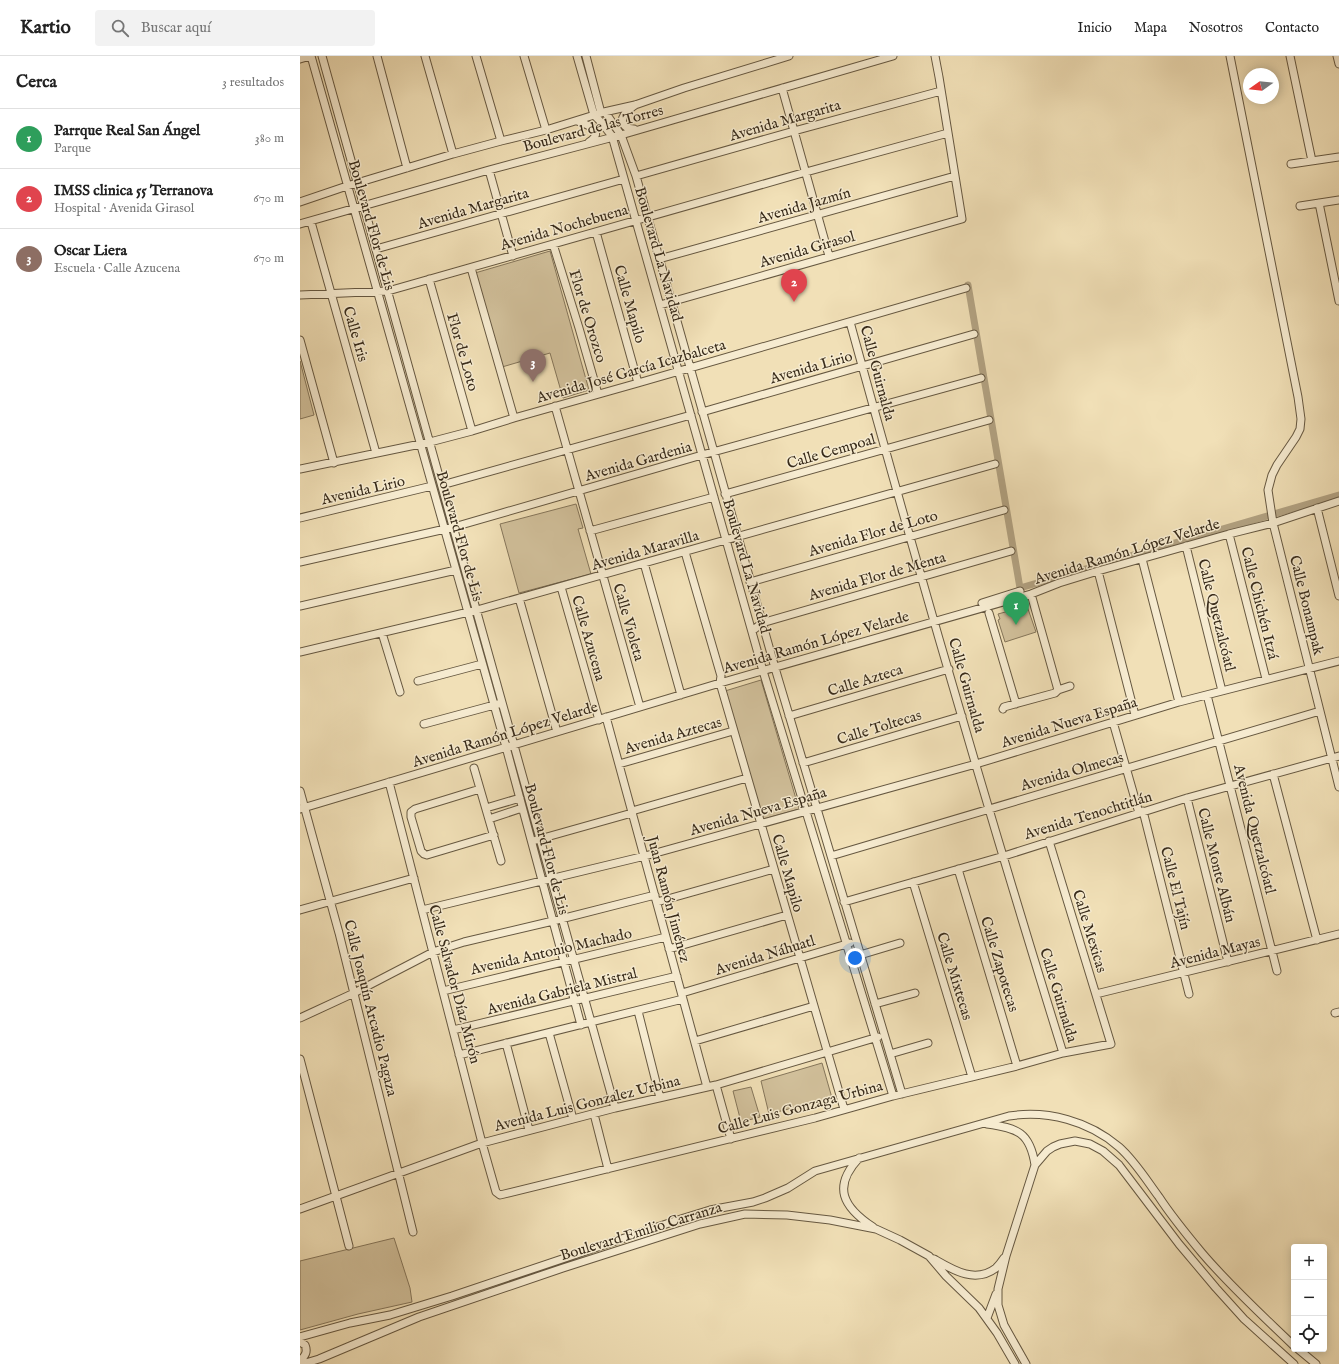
<!DOCTYPE html>
<html lang="es">
<meta charset="utf-8">
<style>
body{margin:0;font-family:"IM FELL English",serif;background:#f2f2f2;color:#222}
.controls{position:absolute;right:12px;bottom:12px;display:grid;overflow:hidden;border-radius:4px;box-shadow:0 2px 10px #0003}
.controls button{width:36px;height:36px;display:grid;place-items:center;padding:0;border:0;border-bottom:1px solid #e0e0e0;background:#fff;color:#222;font:20px sans-serif}
.compass{position:absolute;left:943px;top:12px;width:36px;height:36px;border-radius:50%;background:#fff;box-shadow:0 2px 10px #0003;rotate:255deg}
.you{position:absolute;left:555px;top:902px;width:14px;height:14px;margin:-10px;border:3px solid #fff;border-radius:50%;background:#1a73e8;box-shadow:0 0 0 6px #1a73e833}
.badge{display:grid;place-items:center;width:26px;height:26px;border-radius:50%;background:#db2777;color:#fff;font-size:13px;font-weight:700}
.pin{position:absolute;translate:-50% -33px;filter:drop-shadow(0 1px 2px #0008)}
.pin::after{content:'';position:absolute;top:21px;width:14px;height:12px;background:inherit;clip-path:polygon(0 0,100% 0,50% 100%)}
.list{margin:0;padding:0;list-style:none}
h2{display:flex;justify-content:space-between;align-items:center;height:52px;margin:0;padding:0 16px;font-size:17px}
h2 small{font-size:13px;font-weight:400;color:#767676}
.list li{display:grid;grid-template-columns:26px 1fr auto;gap:12px;align-items:center;box-sizing:border-box;height:60px;padding:0 16px;border-top:1px solid #e0e0e0}
.list b{display:block;font-size:15px;white-space:nowrap}
.list p{margin:0;font-size:13px;white-space:nowrap;color:#767676}
.list em{font-size:13px;font-style:normal;color:#767676}
.icon{flex:none;width:22px;height:22px;fill:none;stroke:currentColor;stroke-width:2;stroke-linecap:round;stroke-linejoin:round}
.map{position:relative;flex:none;width:1039px;height:1308px;overflow:hidden}
header{display:flex;align-items:center;gap:24px;box-sizing:border-box;height:56px;padding:0 20px;background:#fff;border-bottom:1px solid #e0e0e0}
header strong{font-size:19px}
nav{display:flex;gap:22px;margin-inline-start:auto;font-size:14px}
.search{width:280px;height:36px;background:#f2f2f2;display:flex;align-items:center;gap:10px;box-sizing:border-box;padding:0 14px;border-radius:4px;color:#767676;font-size:15px}
main{display:flex}
aside{flex:1;background:#fff}
.map>svg:first-child{display:block}
.green{fill:#d2c19c;stroke:#85765b}
.lines{fill:none;stroke-linecap:round;stroke-linejoin:round}
.canal{stroke:#b2a282;stroke-width:7}
.minor-casing{stroke:#665841;stroke-width:9}
.minor{stroke:#f6ebd0;stroke-width:7}
.labels{text-anchor:middle;stroke-width:3;stroke-linejoin:round;paint-order:stroke}
.street-label{font-size:15px;fill:#382b1a;stroke:#f6ebd0}
</style>
<header>
<strong>Kartio</strong>
<div class="search"><svg class="icon" aria-label="search" viewBox="0 0 24 24"><circle cx="10" cy="10" r="6"/><path d="M15 15l6 6"/></svg>Buscar aquí</div>
<nav><a>Inicio</a><a>Mapa</a><a>Nosotros</a><a>Contacto</a></nav>
</header>
<main>
<aside>
<h2>Cerca<small>3 resultados</small></h2>
<ul class="list">
<li><span class="badge" style="background:#2e9e5b">1</span><div><b>Parrque Real San Ángel</b><p>Parque</p></div><em>380 m</em></li>
<li><span class="badge" style="background:#e0444e">2</span><div><b>IMSS clinica 55 Terranova</b><p>Hospital · Avenida Girasol</p></div><em>670 m</em></li>
<li><span class="badge" style="background:#8d6e63">3</span><div><b>Oscar Liera</b><p>Escuela · Calle Azucena</p></div><em>670 m</em></li>
</ul>
</aside>
<div class="map">
<svg width="1039" height="1308" viewBox="0 0 1039 1308">
<rect width="100%" height="100%" fill="#f1e0b7"/>
<filter id="stains"><feTurbulence type="fractalNoise" baseFrequency=".005" numOctaves="4"/><feColorMatrix values="0 0 0 0 .2 0 0 0 0 .09 0 0 0 0 .02 0 0 0 .5 -.17"/></filter>
<radialGradient id="worn" r=".72"><stop offset=".6" stop-color="#630" stop-opacity="0"/><stop offset="1" stop-color="#630" stop-opacity=".3"/></radialGradient>
<path class="green" d="M250,195L289,334L263,342L250,297L202,311L175,217Z
M0,305L14,359L0,363Z
M276,448L283,472L278,473L291,518L219,537L200,468Z
M727,550L736,576L705,586L698,564L700,563L698,558Z
M461,624L499,753L463,763L425,635Z
M522,1007L532,1042L469,1058L461,1025Z
M451,1031L460,1061L441,1066L433,1035Z
M94,1182L110,1232L112,1246L58,1258L0,1274V1205Z"/>
<g class="lines">
<path class="canal" d="M668,229L720,532L1039,439"/>
<g class="minor-casing">
<path id="minor" d="M11,0L206,691L281,969
M22,0L315,1052
M77,0L107,112
M125,0L153,98
M176,0L201,85
M224,0L246,74
M277,0L294,59L300,65L312,80L463,615L593,1040
M286,0L301,57
M930,0L998,341L1001,363L1000,373L996,381L977,409L972,419L968,434L973,467L1039,731
M990,0L1012,105
M1037,0L1039,8
M0,3L10,0
M482,32L529,200
M305,56L321,79L336,120L475,612L602,1038
M277,65C286,68 306,75 289,86
M334,73C330,73 328,73 325,70C317,62 329,54 335,49
M991,108L1039,101
M189,114L213,200
M336,120L494,75L641,35
M0,146L47,130L153,98L201,85L246,74L304,56L335,49L384,32L489,0
M1019,147L1039,245
M1000,150L1039,144
M11,166L76,397
M0,168L189,114L321,79L593,0
M296,176L338,327
M253,188L279,272L298,338
M76,193L324,123
M359,203L655,120
M171,212L214,362
M129,223L172,375
M0,239L88,235L506,116L648,77
M360,249L662,163L639,21L635,0
M550,266C617,511 688,755 763,997
M0,284L34,407
M255,350L340,651
M402,356L674,278
M0,413L130,386L172,375L214,362L338,327L666,232
M142,429L391,359
M425,438L689,364
M1017,452L1039,540
M0,462L132,430
M290,475L414,441
M929,478L966,623
M886,490L922,635
M385,496L421,620L420,627L544,1053
M842,503L879,646
M0,506L154,471L402,399L681,322
M344,507L381,639
M798,515L835,659
M450,526L704,454
M261,531L299,664
M219,542L257,676
M682,547L720,535
M0,550L156,514
M689,557L716,648
M452,575L462,567L711,495
M82,577L100,636
M0,596L177,554L695,408
M118,625L182,608
M758,634L770,630
M907,639L977,915
M703,653L704,651L755,637L758,634L731,538
M489,660L649,613
M306,661L407,1031
M813,666L839,757
M124,668L198,648
M503,707L662,660
M319,708L433,675
M174,712L201,805
M973,718L1017,884
M89,726L182,1087L196,1136L200,1139L515,1062L593,1040L717,1010L763,997L811,988L749,785
M180,733L115,753L111,756V761L121,795L124,798L127,799L194,779
M0,735L39,877L113,1176
M887,742L928,906
M186,752L220,742
M0,753L420,627L731,538L759,527L798,515L929,478L973,467L1039,445
M332,755L447,722
M843,755L889,938
M189,763L222,752
M236,784L332,757
M531,800L1020,655
M658,813L717,1010
M613,826L672,1021
M357,846L474,813
M544,846L704,800L887,742L1039,700
M0,854L114,822
M122,854L345,800L676,708L879,646L1039,605
M369,893L487,859
M560,899L600,887
M143,935L366,881
M382,937L550,887
M796,938L1039,878
M575,948L615,937
M338,955L360,1042
M1035,957L1039,956
M0,962L54,937L133,896L164,886L253,865L355,839
M153,974L377,920
M249,977L273,1063
M395,985L514,950
M206,987L229,1074
M590,998L628,987
M159,999L383,943
M0,1003L49,1190
M416,1029L431,1083
M294,1058L308,1113
M687,1068C717,1072 730,1076 735,1109
M559,1102C532,1131 543,1151 573,1171
M0,1153L182,1087L315,1052L416,1029L578,981
M634,1203C653,1214 675,1228 696,1212C699,1209 702,1205 704,1202
M687,1262L696,1238
M0,1281L50,1267L90,1259L152,1240L384,1162L410,1154L453,1146L465,1142L488,1132L515,1115L709,1060C748,1054 789,1065 819,1091C835,1105 847,1125 859,1141C872,1161 887,1179 902,1197C930,1230 962,1259 994,1290
M0,1286L5,1289C8,1296 5,1300 0,1305
M998,1293L1016,1308
M2,1308L19,1303L119,1261L263,1212L400,1168L445,1158L487,1159L530,1164L576,1173L600,1184L629,1200L646,1220L679,1252L697,1277L715,1308
M726,1308L704,1269L698,1249V1233L706,1200L735,1109L747,1095L753,1091L760,1088L775,1085L790,1088L803,1095L819,1109L879,1188L916,1232L944,1263L994,1308"/>
</g>
<use href="#minor" class="minor"/>
</g>
<g class="labels">
<g class="street-label">
<text transform="translate(485 64) rotate(-16)" y="5">Avenida Margarita</text>
<text transform="translate(293 72) rotate(-15)" y="5">Boulevard de las Torres</text>
<text transform="translate(504 149) rotate(-16)" y="5">Avenida Jazmín</text>
<text transform="translate(173 152) rotate(-16)" y="5">Avenida Margarita</text>
<text transform="translate(72 169) rotate(74)" y="5">Boulevard Flor de Lis</text>
<text transform="translate(264 171) rotate(-16)" y="5">Avenida Nochebuena</text>
<text transform="translate(507 193) rotate(-16)" y="5">Avenida Girasol</text>
<text transform="translate(359 198) rotate(74)" y="5">Boulevard La Navidad</text>
<text transform="translate(330 248) rotate(74)" y="5">Calle Mapilo</text>
<text transform="translate(288 260) rotate(73)" y="5">Flor de Orozco</text>
<text transform="translate(56 278) rotate(74)" y="5">Calle Iris</text>
<text transform="translate(163 296) rotate(74)" y="5">Flor de Loto</text>
<text transform="translate(511 311) rotate(-16)" y="5">Avenida Lirio</text>
<text transform="translate(331 315) rotate(-16)" y="5">Avenida José García Icazbalceta</text>
<text transform="translate(578 317) rotate(75)" y="5">Calle Guirnalda</text>
<text transform="translate(531 395) rotate(-16)" y="5">Calle Cempoal</text>
<text transform="translate(338 405) rotate(-16)" y="5">Avenida Gardenia</text>
<text transform="translate(63 434) rotate(-13)" y="5">Avenida Lirio</text>
<text transform="translate(573 477) rotate(-16)" y="5">Avenida Flor de Loto</text>
<text transform="translate(160 480) rotate(74)" y="5">Boulevard Flor de Lis</text>
<text transform="translate(345 494) rotate(-16)" y="5">Avenida Maravilla</text>
<text transform="translate(827 495) rotate(-17)" y="5">Avenida Ramón López Velarde</text>
<text transform="translate(447 510) rotate(74)" y="5">Boulevard La Navidad</text>
<text transform="translate(577 520) rotate(-16)" y="5">Avenida Flor de Menta</text>
<text transform="translate(960 547) rotate(76)" y="5">Calle Chichén Itzá</text>
<text transform="translate(1007 549) rotate(76)" y="5">Calle Bonampak</text>
<text transform="translate(917 559) rotate(76)" y="5">Calle Quetzalcóatl</text>
<text transform="translate(329 566) rotate(74)" y="5">Calle Violeta</text>
<text transform="translate(289 582) rotate(74)" y="5">Calle Azucena</text>
<text transform="translate(516 586) rotate(-16)" y="5">Avenida Ramón López Velarde</text>
<text transform="translate(565 624) rotate(-17)" y="5">Calle Azteca</text>
<text transform="translate(667 629) rotate(74)" y="5">Calle Guirnalda</text>
<text transform="translate(769 666) rotate(-17)" y="5">Avenida Nueva España</text>
<text transform="translate(579 671) rotate(-17)" y="5">Calle Toltecas</text>
<text transform="translate(205 678) rotate(-17)" y="5">Avenida Ramón López Velarde</text>
<text transform="translate(373 679) rotate(-16)" y="5">Avenida Aztecas</text>
<text transform="translate(772 715) rotate(-16)" y="5">Avenida Olmecas</text>
<text transform="translate(458 755) rotate(-16)" y="5">Avenida Nueva España</text>
<text transform="translate(788 759) rotate(-17)" y="5">Avenida Tenochtitlán</text>
<text transform="translate(955 773) rotate(76)" y="5">Avenida Quetzalcóatl</text>
<text transform="translate(247 793) rotate(75)" y="5">Boulevard Flor de Lis</text>
<text transform="translate(917 809) rotate(76)" y="5">Calle Monte Albán</text>
<text transform="translate(488 817) rotate(74)" y="5">Calle Mapilo</text>
<text transform="translate(876 832) rotate(76)" y="5">Calle El Tajín</text>
<text transform="translate(369 843) rotate(75)" y="5">Juan Ramón Jiménez</text>
<text transform="translate(790 875) rotate(73)" y="5">Calle Mexicas</text>
<text transform="translate(251 895) rotate(-13)" y="5">Avenida Antonio Machado</text>
<text transform="translate(915 896) rotate(-14)" y="5">Avenida Mayas</text>
<text transform="translate(465 899) rotate(-17)" y="5">Avenida Náhuatl</text>
<text transform="translate(700 908) rotate(73)" y="5">Calle Zapotecas</text>
<text transform="translate(655 920) rotate(73)" y="5">Calle Mixtecas</text>
<text transform="translate(155 928) rotate(75)" y="5">Calle Salvador Díaz Mirón</text>
<text transform="translate(262 935) rotate(-14)" y="5">Avenida Gabriela Mistral</text>
<text transform="translate(759 939) rotate(73)" y="5">Calle Guirnalda</text>
<text transform="translate(71 952) rotate(76)" y="5">Calle Joaquín Arcadio Pagaza</text>
<text transform="translate(287 1047) rotate(-14)" y="5">Avenida Luis Gonzalez Urbina</text>
<text transform="translate(500 1051) rotate(-15)" y="5">Calle Luis Gonzaga Urbina</text>
<text transform="translate(341 1175) rotate(-17)" y="5">Boulevard Emilio Carranza</text>
</g>
</g>
<rect width="100%" height="100%" filter="url(#stains)"/>
<rect width="100%" height="100%" fill="url(#worn)"/>
</svg>
<div class="controls">
<button>+</button>
<button>−</button>
<button><svg class="icon" aria-label="locate" viewBox="0 0 24 24"><circle cx="12" cy="12" r="6"/><path d="M12 2v4M12 18v4M2 12h4M18 12h4"/></svg></button>
</div>
<svg class="compass" viewBox="-18 -18 36 36"><path d="M0-13l5 13h-10z" fill="#e53935"/><path d="M0 13l5-13h-10z" fill="#767676"/></svg>
<div class="you"></div>
<div class="pin badge" style="left:716px;top:569px;background:#2e9e5b">1</div>
<div class="pin badge" style="left:494px;top:246px;background:#e0444e">2</div>
<div class="pin badge" style="left:233px;top:326px;background:#8d6e63">3</div>
</div>
</main>
